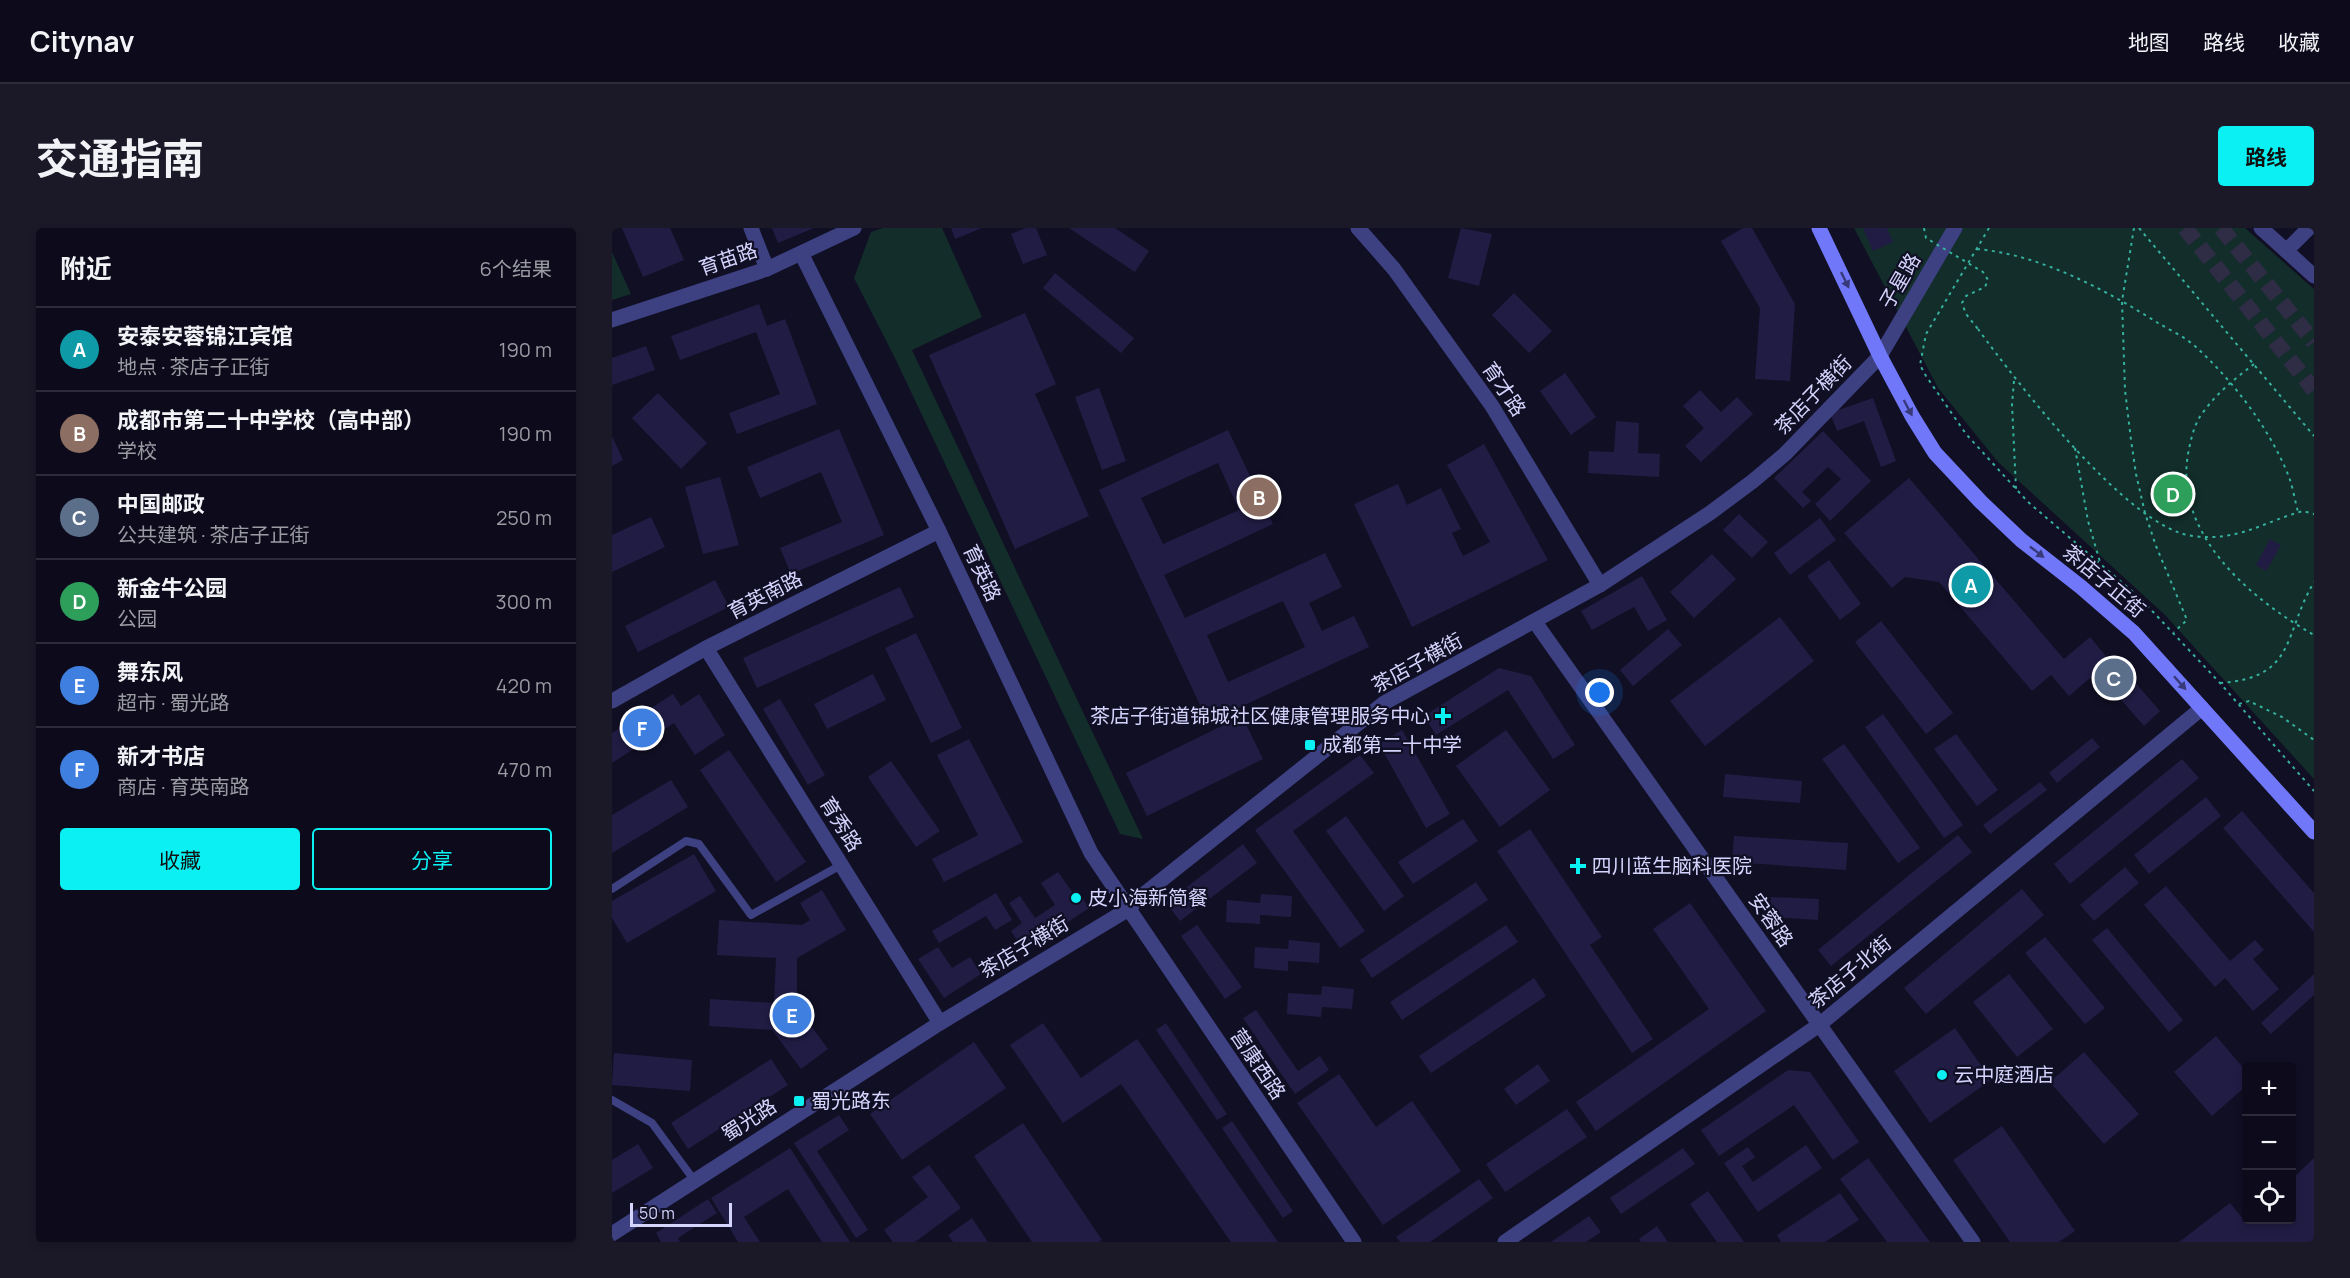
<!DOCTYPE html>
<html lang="zh">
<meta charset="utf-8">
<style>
body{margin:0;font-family:Manrope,"Noto Sans SC",sans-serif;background:#1b1928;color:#f1f3f6}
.controls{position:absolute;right:18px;bottom:18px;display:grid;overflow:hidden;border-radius:6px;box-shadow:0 3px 9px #0003}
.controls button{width:54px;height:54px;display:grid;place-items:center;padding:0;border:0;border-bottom:2px solid #2d2b3a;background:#0d0b1b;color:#f1f3f6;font:30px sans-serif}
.scale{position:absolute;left:18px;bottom:15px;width:102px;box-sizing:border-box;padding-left:6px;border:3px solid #d5d4fd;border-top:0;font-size:16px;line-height:21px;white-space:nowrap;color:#d5d4fd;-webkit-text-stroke:4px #110f24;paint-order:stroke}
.you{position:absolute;left:988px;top:465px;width:21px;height:21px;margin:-15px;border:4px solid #fff;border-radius:50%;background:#1a73e8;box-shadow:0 0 0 9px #1a73e833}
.badge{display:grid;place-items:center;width:39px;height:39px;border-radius:50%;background:#0bf0f2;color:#fff;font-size:20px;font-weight:700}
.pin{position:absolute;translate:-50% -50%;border:3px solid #fff;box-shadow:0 2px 6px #0006}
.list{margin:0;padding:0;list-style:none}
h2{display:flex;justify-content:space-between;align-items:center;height:78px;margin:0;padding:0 24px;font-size:26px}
h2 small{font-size:20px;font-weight:400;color:#9a9ba3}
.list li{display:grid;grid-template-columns:39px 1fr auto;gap:18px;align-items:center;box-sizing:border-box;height:84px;padding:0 24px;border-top:2px solid #2d2b3a}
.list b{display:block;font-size:22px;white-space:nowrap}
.list p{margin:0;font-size:20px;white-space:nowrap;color:#9a9ba3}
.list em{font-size:20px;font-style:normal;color:#9a9ba3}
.actions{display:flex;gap:12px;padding:18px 24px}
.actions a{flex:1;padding:14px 0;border:2px solid #0bf0f2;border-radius:6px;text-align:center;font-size:21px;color:#0bf0f2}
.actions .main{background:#0bf0f2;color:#111}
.icon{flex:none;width:33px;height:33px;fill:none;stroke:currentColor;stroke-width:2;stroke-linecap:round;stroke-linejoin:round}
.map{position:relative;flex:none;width:1702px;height:1014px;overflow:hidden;border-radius:6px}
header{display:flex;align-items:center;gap:36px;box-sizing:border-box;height:84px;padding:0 30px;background:#0d0b1b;border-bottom:2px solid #2d2b3a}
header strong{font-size:28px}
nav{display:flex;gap:33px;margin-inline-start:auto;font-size:21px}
.intro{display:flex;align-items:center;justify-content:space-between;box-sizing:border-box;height:144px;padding:0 36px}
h1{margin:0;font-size:42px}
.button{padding:15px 27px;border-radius:6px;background:#0bf0f2;color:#111;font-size:21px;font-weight:700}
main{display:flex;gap:36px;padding:0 36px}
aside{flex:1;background:#0d0b1b;border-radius:6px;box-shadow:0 3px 9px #0003}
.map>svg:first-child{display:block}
.green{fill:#132d2a}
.building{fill:#211c44;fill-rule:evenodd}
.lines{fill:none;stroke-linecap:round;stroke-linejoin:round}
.trunk-tunnel{stroke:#2e2d45;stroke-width:16;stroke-dasharray:16 8;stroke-linecap:butt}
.path{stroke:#35b19e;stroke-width:2;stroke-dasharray:3 4.5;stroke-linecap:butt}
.service{stroke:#3d4081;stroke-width:8}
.minor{stroke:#3d4081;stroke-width:15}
.tertiary{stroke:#3d4081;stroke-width:15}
.secondary{stroke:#7078f9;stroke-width:15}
.path-bridge{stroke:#35b19e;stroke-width:2;stroke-dasharray:3 4.5;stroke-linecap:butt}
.oneway{fill:#373979}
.poi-dot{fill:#0bf0f2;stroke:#110f24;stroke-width:2}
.labels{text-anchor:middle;stroke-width:4.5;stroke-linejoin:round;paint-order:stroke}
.street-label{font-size:20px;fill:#d5d4fd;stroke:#110f24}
.poi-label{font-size:20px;fill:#d5d4fd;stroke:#110f24;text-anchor:start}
</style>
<header>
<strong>Citynav</strong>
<nav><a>地图</a><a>路线</a><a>收藏</a></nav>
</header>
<div class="intro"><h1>交通指南</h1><a class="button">路线</a></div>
<main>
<aside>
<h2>附近<small>6个结果</small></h2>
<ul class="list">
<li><span class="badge" style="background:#0f9aa8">A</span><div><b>安泰安蓉锦江宾馆</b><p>地点 · 茶店子正街</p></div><em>190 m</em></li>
<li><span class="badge" style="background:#8d6e63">B</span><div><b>成都市第二十中学校（高中部）</b><p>学校</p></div><em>190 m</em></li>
<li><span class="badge" style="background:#5c6f8a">C</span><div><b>中国邮政</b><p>公共建筑 · 茶店子正街</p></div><em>250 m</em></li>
<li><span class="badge" style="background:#2e9e5b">D</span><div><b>新金牛公园</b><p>公园</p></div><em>300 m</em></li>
<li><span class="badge" style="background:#3f7fe0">E</span><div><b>舞东风</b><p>超市 · 蜀光路</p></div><em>420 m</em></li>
<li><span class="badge" style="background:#3f7fe0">F</span><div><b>新才书店</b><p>商店 · 育英南路</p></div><em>470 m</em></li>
</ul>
<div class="actions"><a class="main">收藏</a><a>分享</a></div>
</aside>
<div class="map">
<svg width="1702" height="1014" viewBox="0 0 1702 1014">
<rect width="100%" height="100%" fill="#110f24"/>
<path class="green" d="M271,0H330L370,89L300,122L531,611L508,606L283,130L242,50L259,4Z
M1242,0H1633L1702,61V551L1553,387L1386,234L1326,160Z
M0,24L19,66L0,72Z"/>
<path class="building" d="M10,0H58L72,32L31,49Z
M160,0H202L166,15Z
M339,0H370L343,11Z
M414,0H424L435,27L411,36L399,6Z
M457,0H503L537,23L523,44Z
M849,0L880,6L867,58L836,50Z
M1131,0H1140L1183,76L1178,153L1143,151L1148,80L1109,13Z
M1251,0H1275L1281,14L1261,23Z
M443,45L522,110L509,125L431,60Z
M902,65L940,103L917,125L880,87Z
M147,76L155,98L173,91L205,176L125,206L117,185L168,166L144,104L68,132L59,108Z
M413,85L444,156L423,166L477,288L403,321L317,127Z
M34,118L43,142L0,157V130Z
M953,145L984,189L959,207L928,163Z
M487,160L514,233L490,242L463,169Z
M1088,162L1109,184L1125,169L1141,186L1089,234L1073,218L1092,200L1071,178Z
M46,165L95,215L69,241L20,190Z
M1261,170L1284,233L1269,239L1252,193L1225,203L1218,185Z
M1004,193L1027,195L1026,225L1048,226L1047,249L976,245L977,223L1002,224Z
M227,201L272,307L179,346L168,320L230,294L209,244L148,270L135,239Z
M616,202L661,296L552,347L573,390L713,325L730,359L697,375L710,403L742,388L757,419L596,494L487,262ZM606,235L627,282L551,316L529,270ZM671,373L693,419L616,454L595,407Z
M1211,203L1259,253L1218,293L1203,276L1229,251L1216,239L1190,264L1199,273L1191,280L1162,250Z
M0,208L11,232L0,238Z
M872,216L936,332L800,399L742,276L786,256L795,277L829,260L849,301L840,305L851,328L878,314L835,237Z
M108,249L127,317L91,326L73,259Z
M1297,250L1452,431L1478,409L1498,433L1457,468L1439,447L1420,463L1327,354L1293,349L1280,360L1232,305Z
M1127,286L1156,314L1140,330L1111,302Z
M39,289L53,319L0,344V307Z
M1208,290L1224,312L1178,347L1162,325Z
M1658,311L1669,317L1654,343L1644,337Z
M1100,326L1124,351L1082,390L1058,364Z
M1217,332L1249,376L1228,392L1195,348Z
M1030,348L1055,392L1036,403L1022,379L980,402L969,383Z
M103,352L117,379L26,424L13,398Z
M288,359L302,389L145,460L131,430Z
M1168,389L1202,433L1093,518L1058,473Z
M1269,393L1341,485L1314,506L1243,414Z
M1056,401L1070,417L1021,458L1008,442Z
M304,405L350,500L319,515L273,420Z
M1507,436L1548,483L1532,498L1490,450Z
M887,440L919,448L963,517L941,531L896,462L824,507L812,488Z
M261,446L274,472L215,501L202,476Z
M61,466L69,478L87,466L113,507L83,527L62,495L0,535V505Z
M168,471L213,547L196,557L151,481Z
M1271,486L1351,597L1332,610L1253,499Z
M630,488L651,531L535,588L514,545Z
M790,502L838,586L814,600L767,516Z
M894,502L938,562L888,599L844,538Z
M1344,506L1386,562L1365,578L1322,521Z
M1480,510L1488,519L1445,555L1437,545Z
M357,511L411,614L332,654L320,631L366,607L325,527Z
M1232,516L1308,620L1286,635L1210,531Z
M117,522L194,634L164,654L88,542Z
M748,527L762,545L681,603L753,703L728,720L643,602Z
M1570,531L1587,550L1458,656L1442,636Z
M279,533L328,603L304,619L256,549Z
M1113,546L1190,553L1188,575L1111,569Z
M59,552L76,579L0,625V587Z
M1428,554L1435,562L1378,606L1371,597Z
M1594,569L1609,588L1537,646L1522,627Z
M1630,583L1702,665V704L1611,600Z
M734,588L792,668L772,683L714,603Z
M851,591L866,613L801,656L786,634Z
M918,601L990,709L978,717L1041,811L1020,825L885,623Z
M1346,607L1360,624L1219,738L1206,722Z
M1122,608L1236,615L1234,642L1120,634Z
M631,616L645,635L568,693L554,675Z
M82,626L104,663L15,715L0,690V673Z
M1513,639L1527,655L1482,693L1468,677Z
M446,644L461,665L465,662L477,680L412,723L399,703L410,695L397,675L408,668L423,690L443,677L429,655Z
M864,654L876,672L760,750L748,732Z
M1554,658L1618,733L1643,712L1652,722L1641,731L1667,761L1641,783L1613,750L1603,759L1532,677Z
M1410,661L1432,687L1314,786L1292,760Z
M210,662L234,702L185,730V779L216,821L189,841L160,802L97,798L98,771L162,775L164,730L105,727L107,692L190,697L198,692L188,675Z
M384,665L400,692L383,702L374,688L327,715L320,703Z
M649,666L680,668L679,689L648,687V696L614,694L615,672L648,675Z
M1159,669L1207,671L1206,692L1158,689Z
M1078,675L1154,783L984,903L964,874L1097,781L1041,701Z
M585,697L630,759L613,771L569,708Z
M894,697L906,714L790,792L778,774Z
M1495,700L1571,792L1557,804L1480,712Z
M1433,709L1493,780L1473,796L1413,725Z
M677,712L708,715L707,735L676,733V743L642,740L643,719L676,721Z
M400,715L405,724L374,741L369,732Z
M326,719L340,740L358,729L369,746L332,770L306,731Z
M1397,746L1441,801L1405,829L1361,774Z
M1702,746V767L1659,806L1649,795Z
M922,750L934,768L819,845L807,828Z
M710,758L742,761L740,781L710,779L709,789L675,786L676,765L709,767Z
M644,782L686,843L708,828L717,842L683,866L631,790Z
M431,795L469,850L525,811L666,1014H619L509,856L451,895L398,817Z
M554,795L615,886L605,892L544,802Z
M1343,800L1379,852L1318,895L1282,843Z
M1604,808L1634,843V858L1600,888L1562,844Z
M362,814L394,860L290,932L258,886Z
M1472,824L1527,886L1492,916L1438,854Z
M2,825L80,832L78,863L0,857Z
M159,831L176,857L76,921L59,895Z
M926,836L938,853L904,877L892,861Z
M1176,842L1198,844L1247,914L1221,932L1182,877L1107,928L1089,902Z
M727,846L764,899L800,873L849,943L771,997L685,875Z
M955,881L975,909L893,964L874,936Z
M227,887L237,902L205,923L256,1002L244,1010L182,915Z
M620,893L681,983L671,990L610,900Z
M411,895L490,1012L487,1014H420L362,928Z
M1390,898L1463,1003L1447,1014H1398L1341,932Z
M26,916L41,940L0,965V932Z
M1194,917L1210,940L1146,984L1112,935L1136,919L1143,929L1130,938L1141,954Z
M178,920L238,1014H210L176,961L132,989L148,1014H126L99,970Z
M1071,920L1083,936L1009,986L998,970Z
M1256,930L1318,1014H1275L1228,951Z
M1702,930V1014H1567L1618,975L1633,993L1680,992V951Z
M317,937L349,980L303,1014H281L272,1002L316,969L300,949Z
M867,951L881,970L818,1014H788L784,1009Z
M1096,963L1132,1014H1105L1078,976Z
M1228,965L1247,992L1213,1014H1169L1165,1007Z
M96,971L105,985L66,1010L68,1014H49L44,1005Z
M977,988L989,1004L974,1014H939Z
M360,990L376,1014H341L336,1007Z
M1045,998L1056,1014H1029L1027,1011Z"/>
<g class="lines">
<path class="trunk-tunnel" d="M1573,0L1702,162
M1609,0L1702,114"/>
<path class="path" d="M1377,0L1314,106L1308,137L1314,148L1354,206L1416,274L1528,370L1608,455L1702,563
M1522,0L1510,73L1513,162L1519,212L1524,246L1533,285L1544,318L1575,392L1562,404
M1527,0L1702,208
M1365,21C1429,27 1492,61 1546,95C1558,102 1573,109 1584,119C1622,154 1658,201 1677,249C1681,260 1683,273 1686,284
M1366,101C1404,153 1517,301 1581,308C1626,314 1651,294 1691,283L1702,286
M1642,136C1624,150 1606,164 1592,183C1582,195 1579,211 1576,226C1562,307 1639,371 1702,407
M1402,153L1400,176L1404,261
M1463,220L1476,293L1488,334
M1608,455C1685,450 1671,406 1702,354
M1627,476L1637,473L1670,489L1702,512"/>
<path class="service" d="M0,661L74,613L87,616L139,687L229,637
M0,872L40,895L82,952"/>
<path class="minor" d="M139,0L155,41
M746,0L782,41L880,178L988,357
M1649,0L1702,48
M1675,22L1697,0
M923,394L1361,1014
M94,420L328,795
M0,473L94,420L327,303
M893,1014L1207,797L1590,480"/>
<path class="tertiary" d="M189,25L327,303L479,625L742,1014
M0,92L155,41L242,0
M0,1006L328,795L515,682L527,670L772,475L988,357L1098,285L1141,253L1173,226L1268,128L1343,0"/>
<path class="secondary" d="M1207,0L1268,128L1300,188L1323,225L1369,274L1409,312L1469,359L1522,405L1702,604"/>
<path class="path-bridge" d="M1312,0L1314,10L1371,44L1376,52L1373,59L1354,68L1350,75L1354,86L1366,101"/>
</g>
<defs><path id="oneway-solid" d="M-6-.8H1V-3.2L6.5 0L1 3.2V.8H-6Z" transform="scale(1.5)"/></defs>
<g class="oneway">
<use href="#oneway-solid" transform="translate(1233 52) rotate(64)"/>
<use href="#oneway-solid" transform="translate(1296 180) rotate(62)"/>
<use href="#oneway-solid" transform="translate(1425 324) rotate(38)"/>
<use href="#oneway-solid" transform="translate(1568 455) rotate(48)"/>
</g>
<g class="poi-dot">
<path d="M828 479h6v6h6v6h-6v6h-6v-6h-6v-6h6z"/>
<rect x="692" y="511" width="12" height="12" rx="3"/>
<path d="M963 629h6v6h6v6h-6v6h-6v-6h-6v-6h6z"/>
<circle cx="464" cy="670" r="6"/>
<circle cx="1330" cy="847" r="6"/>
<rect x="181" y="867" width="12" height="12" rx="3"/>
</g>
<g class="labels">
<g class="street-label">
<text transform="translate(116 31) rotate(-19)" y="7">育苗路</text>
<text transform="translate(1288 53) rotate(-60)" y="7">子星路</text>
<text transform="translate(892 161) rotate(56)" y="7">育才路</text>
<text transform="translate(1201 167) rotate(-46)" y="7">茶店子横街</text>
<text transform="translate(370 345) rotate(65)" y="7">育英路</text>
<text transform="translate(1492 353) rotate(40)" y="7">茶店子正街</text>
<text transform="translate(153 367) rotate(-27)" y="7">育英南路</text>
<text transform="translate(805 435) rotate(-29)" y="7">茶店子横街</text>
<text transform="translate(229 596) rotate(58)" y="7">育秀路</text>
<text transform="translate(1159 692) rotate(55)" y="7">安蓉路</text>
<text transform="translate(412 719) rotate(-31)" y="7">茶店子横街</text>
<text transform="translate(1238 744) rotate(-40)" y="7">茶店子北街</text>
<text transform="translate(646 836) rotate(56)" y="7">营康西路</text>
<text transform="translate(137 892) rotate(-33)" y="7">蜀光路</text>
</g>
<g class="poi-label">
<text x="818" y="495" text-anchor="end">茶店子街道锦城社区健康管理服务中心</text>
<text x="710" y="524">成都第二十中学</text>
<text x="980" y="645">四川蓝生脑科医院</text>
<text x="476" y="677">皮小海新简餐</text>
<text x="1342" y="854">云中庭酒店</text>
<text x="199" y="880">蜀光路东</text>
</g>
</g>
</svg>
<div class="controls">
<button>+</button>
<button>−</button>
<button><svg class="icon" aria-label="locate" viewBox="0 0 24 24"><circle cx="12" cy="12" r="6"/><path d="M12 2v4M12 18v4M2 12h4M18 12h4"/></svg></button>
</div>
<div class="scale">50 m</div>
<div class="you"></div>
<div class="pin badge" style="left:1359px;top:357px;background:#0f9aa8">A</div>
<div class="pin badge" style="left:647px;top:269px;background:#8d6e63">B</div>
<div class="pin badge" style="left:1502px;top:450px;background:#5c6f8a">C</div>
<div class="pin badge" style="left:1561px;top:266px;background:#2e9e5b">D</div>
<div class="pin badge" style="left:180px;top:787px;background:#3f7fe0">E</div>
<div class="pin badge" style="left:30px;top:500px;background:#3f7fe0">F</div>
</div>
</main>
